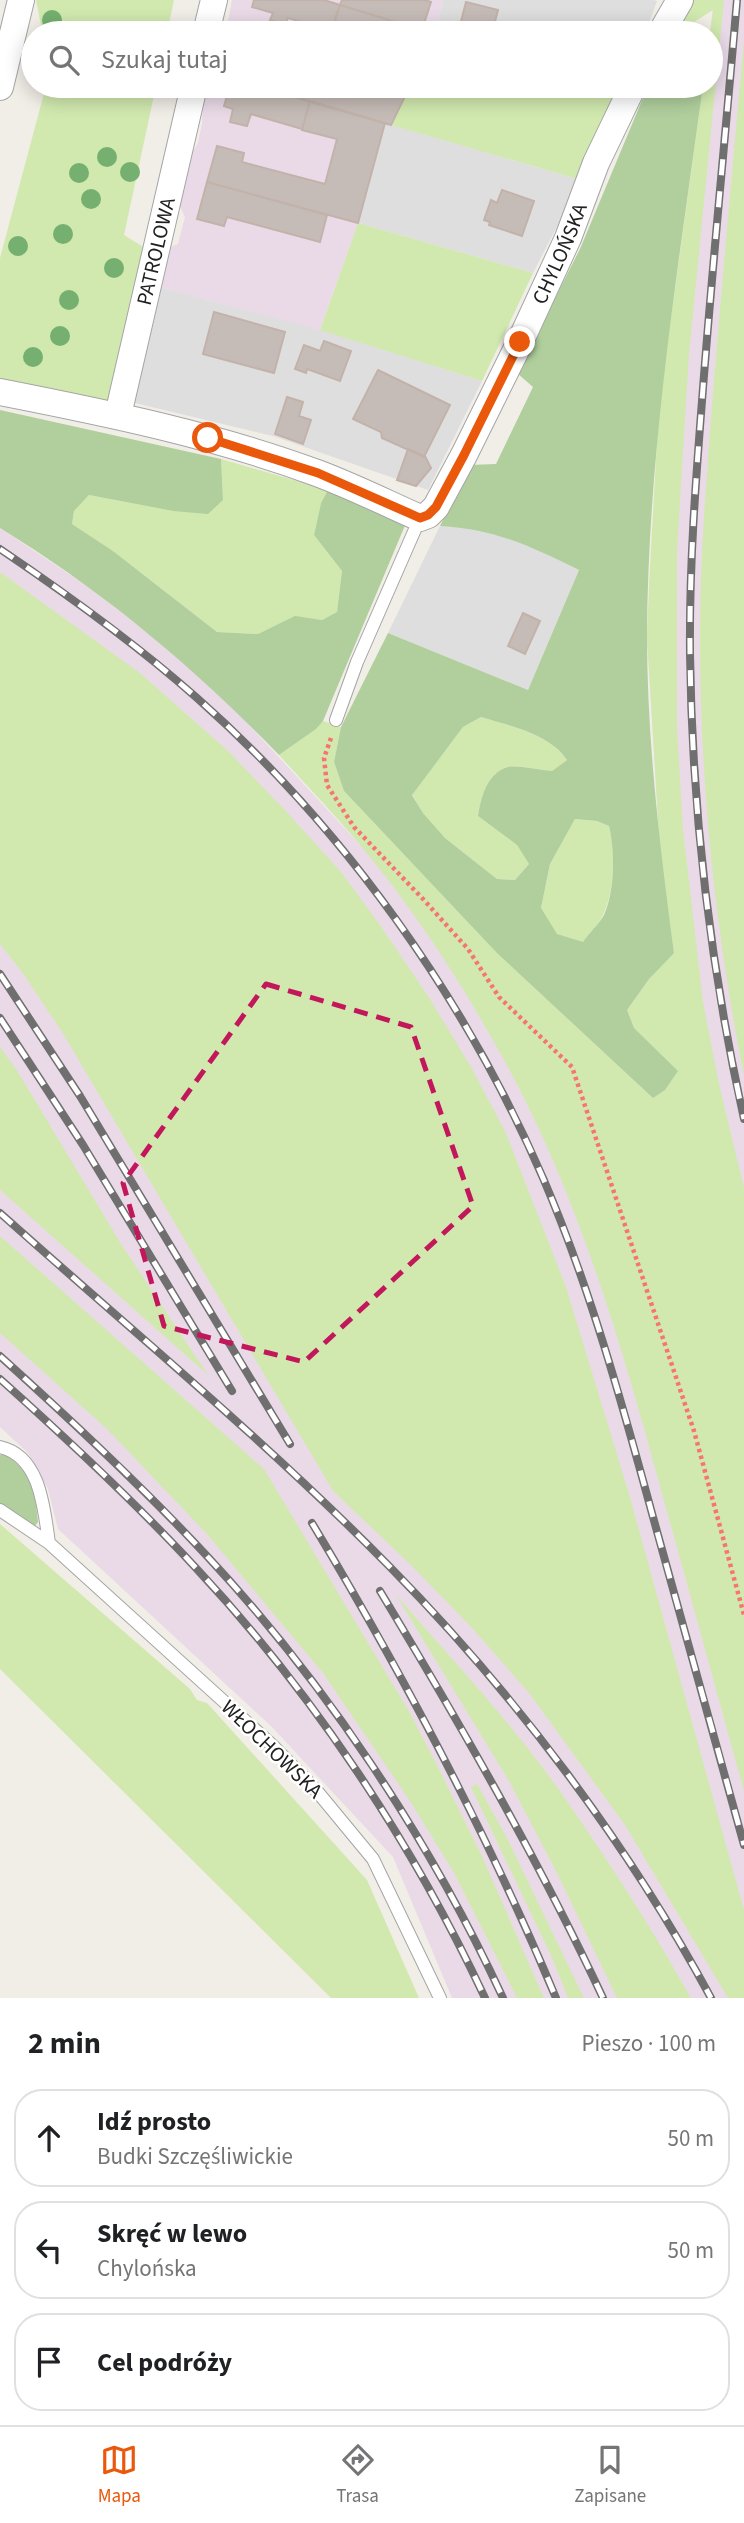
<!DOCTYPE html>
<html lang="pl">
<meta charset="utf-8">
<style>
body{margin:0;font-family:"Source Sans 3",sans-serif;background:#f2f2f2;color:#202124}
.stop{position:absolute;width:21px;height:21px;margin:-16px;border:5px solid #ea580c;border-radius:50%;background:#fff}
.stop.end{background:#ea580c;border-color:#fff;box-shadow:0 2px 7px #0008}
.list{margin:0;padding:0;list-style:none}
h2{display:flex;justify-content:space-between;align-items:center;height:91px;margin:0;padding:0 28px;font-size:30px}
h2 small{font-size:23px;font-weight:400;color:#757577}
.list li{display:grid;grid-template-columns:46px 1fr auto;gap:21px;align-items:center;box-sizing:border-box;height:98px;margin:0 14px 14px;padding:0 14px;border:2px solid #e0e0e0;border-radius:28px}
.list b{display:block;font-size:26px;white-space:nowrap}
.list p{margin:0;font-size:23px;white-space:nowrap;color:#757577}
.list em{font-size:23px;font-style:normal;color:#757577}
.icon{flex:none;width:38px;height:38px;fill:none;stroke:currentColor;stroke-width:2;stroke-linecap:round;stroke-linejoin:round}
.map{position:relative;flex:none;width:744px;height:1998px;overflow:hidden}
.search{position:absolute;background:#fff;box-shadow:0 4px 18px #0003;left:21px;right:21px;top:21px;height:77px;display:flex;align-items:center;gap:18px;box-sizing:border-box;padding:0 24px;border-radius:38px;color:#757577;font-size:26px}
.sheet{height:427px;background:#fff}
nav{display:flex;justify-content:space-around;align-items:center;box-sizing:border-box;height:98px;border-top:2px solid #e0e0e0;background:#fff;font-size:19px;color:#757577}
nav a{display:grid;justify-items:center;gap:4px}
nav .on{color:#ea580c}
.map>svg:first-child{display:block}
.residential{fill:#dfdede}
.industrial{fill:#eadae8}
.grass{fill:#d1e9af}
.forest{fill:#b0cf9d;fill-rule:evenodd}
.building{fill:#c6bcb7;stroke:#c2b2aa;stroke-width:2}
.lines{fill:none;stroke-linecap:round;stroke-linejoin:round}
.service-casing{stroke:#a5a5a5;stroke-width:14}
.minor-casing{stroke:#a5a5a5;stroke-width:28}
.path{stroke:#f77472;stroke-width:4.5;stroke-dasharray:3.5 3.5;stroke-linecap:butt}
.service{stroke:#fff;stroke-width:12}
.minor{stroke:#fff;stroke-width:26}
.rail-casing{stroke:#6f6f6f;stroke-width:8}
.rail{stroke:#fff;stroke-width:5;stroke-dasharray:16;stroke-linecap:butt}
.tree{fill:#75b070}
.route{stroke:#ea580c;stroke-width:9}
.marked{fill:none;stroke:#c2185b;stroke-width:5;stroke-dasharray:14 9;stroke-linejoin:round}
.labels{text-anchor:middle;stroke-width:5;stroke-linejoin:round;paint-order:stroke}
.street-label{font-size:21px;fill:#212121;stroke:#fff}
</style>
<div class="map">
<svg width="744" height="1998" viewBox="0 0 744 1998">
<rect width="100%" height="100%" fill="#f1ede7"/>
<path class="residential" d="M443,0H653L657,1L645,33H435Z
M385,123L581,180L533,273L358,223Z
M159,287L310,326L482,381L428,490L273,436L131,402Z
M440,526L472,528L523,542L579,570L528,690L388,633Z"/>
<path class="industrial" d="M232,0H443L435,33H221L223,25L228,22Z
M714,0H744V1998H452L393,1857L271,1726L58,1529L48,1489L28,1453L0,1427V528L90,588L164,646L227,701L360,845L674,953L660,852L647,637L703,86H711L710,33Z
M208,86H410L391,125L385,124L358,223L320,330L159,287L170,247L178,244L185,217L179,204L192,153L198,143L202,124L203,103Z"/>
<path class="grass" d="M36,0H174L167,33H50L41,25Z
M689,0H724L689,354L677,552V728L683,829L703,1002L719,1084L744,1188V1791C716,1690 689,1590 661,1490C620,1339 576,1188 499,1051C459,979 413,908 360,845C334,814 306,785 279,755L316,729L323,721L341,727L334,762L344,791L497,953L653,1098L665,1090L678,1071L634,1028L627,1010L649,979L674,952L660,852L647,637L649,585L659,405L703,86H711L710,33L713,10L686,27L681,33H672Z
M744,40V1076C716,935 701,796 700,651C699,569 706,486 712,404C722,282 733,161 744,40Z
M46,86H156L124,235L145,248L108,401L0,380V258Z
M410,86H616L624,88L581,180L391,125Z
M358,223L533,273L482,381L320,330Z
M221,459L328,490L321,503L314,535L342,571L337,612L322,620L295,617L258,634L217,632L113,551L72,524L74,511L89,495L173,511L223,500Z
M0,572L140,673L228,751L284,809L341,872L380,925L430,999L471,1067L506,1133L566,1287L629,1494L744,1910V1998H728L625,1825L529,1693L472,1628L413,1567L333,1491L62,1032L24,975L0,944Z
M481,717C510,726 549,734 567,760L552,771C541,770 517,765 508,767C487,773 481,797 478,816L517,845L529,864L515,880L497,879L445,838L423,813L412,794L463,727Z
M575,819L597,821L609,826C615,851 615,891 603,915C599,924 589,933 583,942L556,934L541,908L550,864Z
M0,1047L18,1072L121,1244L208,1375L0,1190Z
M0,1236L264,1469L410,1713L437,1765L481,1854L544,1998H517L453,1871L410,1801L323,1673L206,1533L107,1429L0,1333Z
M0,1524L190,1689L197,1700L207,1703L367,1880L419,1998H331L0,1669Z
M396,1595C451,1658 508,1719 557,1787C605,1855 650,1925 691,1998H617L557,1873L509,1781Z
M477,1784L507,1838L584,1998H568L553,1960L471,1787Z"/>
<path class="forest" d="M648,86H703C678,268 648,451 647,635C647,741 660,848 674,953L649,979L627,1010L634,1028L678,1071L665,1090L653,1098L497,953L344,791L334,762L341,727L388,633L528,690L579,570C530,546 495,529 440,526L470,465L496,464L533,387L517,373L580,249ZM481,717C510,726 550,734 567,760L552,771C541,770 517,765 508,767C487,773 481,797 478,816L517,845L529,864L515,880L497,879L445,838L423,813L412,795L463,727ZM575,819L597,821L609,826C615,851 615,891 604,915C599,924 589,933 583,942L557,934L541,908L550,864Z
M0,410L221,459L223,500L208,514L173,511L89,495L74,511L72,524L113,551L217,632L258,634L295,616L322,620L337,612L342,571L314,535L321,503L328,490L406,523L323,721L316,729L279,755C195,668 103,591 0,528Z
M4,1454C32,1471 35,1491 38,1522L35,1526L0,1503V1455Z"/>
<path class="building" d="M254,0H324L340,5L332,31L288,18L285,24L270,20L273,13L252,7Z
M342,0H425L431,2L422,30L340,5Z
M466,2L498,10L492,33H476L459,29Z
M340,5L422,30L433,33H330Z
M230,86H256L310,101L302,129L251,114L247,126L230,122L233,109L224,106Z
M255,86H410L391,125Z
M310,101L385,123L358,223L207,182L217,146L244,153L242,162L325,184L337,139L302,130Z
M207,182L327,215L320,242L227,217L224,226L197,219Z
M502,190L534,201L522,236L489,225L490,222L484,220L491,200L497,203Z
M214,312L285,332L274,373L203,354Z
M324,341L351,351L340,381L307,369L306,373L295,369L304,345L320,351Z
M378,370L450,405L424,457L382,438L381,432L353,419Z
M287,397L303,402L299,416L311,420L303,444L275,434Z
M408,449L425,456L431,468L416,486L397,480Z
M523,613L540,621L525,654L508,646Z"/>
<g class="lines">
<g class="service-casing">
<path id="service" d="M336,720L357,662L420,518
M0,1447C41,1456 44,1510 49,1543
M0,1510L49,1543L273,1746L316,1790L373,1859L440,1998"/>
</g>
<g class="minor-casing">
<g id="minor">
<path d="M206,33L214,0"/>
<path d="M661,33L680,0"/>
<path d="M0,87L21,0"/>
<path id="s1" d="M0,392C107,413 214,435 317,473C352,486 386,503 420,518L428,515L436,507L464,455L520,342L568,238L596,163L633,86"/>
<path id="s2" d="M118,415L194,86"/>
</g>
</g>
<path class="path" d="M331,738L324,758L327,785L354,827L423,899L468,949L499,997L572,1067L694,1431L744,1615"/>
<use href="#service" class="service"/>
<use href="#minor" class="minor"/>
<g class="rail-casing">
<path id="rail" d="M737,0C726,129 713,259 703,388C696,477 689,565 690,654C692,810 710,966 744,1119
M0,549C68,595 135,643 197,698C344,828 465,998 543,1178C590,1287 622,1403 653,1517C683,1626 714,1735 744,1845
M0,974L80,1096L290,1444
M0,1018L83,1145L232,1391
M0,1213C130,1329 266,1441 389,1566C513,1692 627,1842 711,1998
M0,1356C71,1420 141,1485 206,1555C325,1682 430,1840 503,1998
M0,1379C67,1439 134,1501 195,1567C313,1693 412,1842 485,1998
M312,1523C404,1676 487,1833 556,1998
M380,1591C460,1724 537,1857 603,1998"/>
</g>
<use href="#rail" class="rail"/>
</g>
<g class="tree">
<circle cx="52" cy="20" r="10"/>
<circle cx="107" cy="157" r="10"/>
<circle cx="130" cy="172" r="10"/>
<circle cx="79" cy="173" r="10"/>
<circle cx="91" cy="199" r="10"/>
<circle cx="63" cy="234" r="10"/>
<circle cx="18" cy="246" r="10"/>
<circle cx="114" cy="268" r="10"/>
<circle cx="69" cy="300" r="10"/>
<circle cx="60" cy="336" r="10"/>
<circle cx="33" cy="357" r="10"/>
</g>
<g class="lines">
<path class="route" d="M208,438L318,473L420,518L428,515L436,507L464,455L520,342"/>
</g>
<path class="marked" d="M266,984L411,1027L473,1206L304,1362L164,1326L123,1183Z"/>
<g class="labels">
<g class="street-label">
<text dy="7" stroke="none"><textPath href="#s2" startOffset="168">PATROLOWA</textPath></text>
<text dy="7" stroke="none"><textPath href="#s1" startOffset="742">CHYLOŃSKA</textPath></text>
<text transform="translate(272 1749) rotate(44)" y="7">WŁOCHOWSKA</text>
</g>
</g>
</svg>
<div class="stop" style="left:208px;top:438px"></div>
<div class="stop end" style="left:520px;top:342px"></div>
<div class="search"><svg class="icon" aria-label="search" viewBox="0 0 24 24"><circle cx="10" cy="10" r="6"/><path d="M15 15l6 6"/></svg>Szukaj tutaj</div>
</div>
<section class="sheet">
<h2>2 min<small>Pieszo · 100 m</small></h2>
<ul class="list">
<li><svg class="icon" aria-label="ahead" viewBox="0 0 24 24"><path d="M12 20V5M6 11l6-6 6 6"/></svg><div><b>Idź prosto</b><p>Budki Szczęśliwickie</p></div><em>50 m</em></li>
<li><svg class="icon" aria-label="left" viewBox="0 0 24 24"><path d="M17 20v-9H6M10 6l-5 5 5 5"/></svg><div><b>Skręć w lewo</b><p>Chylońska</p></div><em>50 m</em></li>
<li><svg class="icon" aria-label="arrive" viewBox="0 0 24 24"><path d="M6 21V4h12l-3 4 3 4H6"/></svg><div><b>Cel podróży</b></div></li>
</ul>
</section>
<nav>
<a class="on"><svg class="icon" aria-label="map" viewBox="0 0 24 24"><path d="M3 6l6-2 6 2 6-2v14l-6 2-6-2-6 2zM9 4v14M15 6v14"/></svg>Mapa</a>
<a><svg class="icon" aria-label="directions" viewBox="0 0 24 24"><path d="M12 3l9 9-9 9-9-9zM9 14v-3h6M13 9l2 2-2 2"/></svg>Trasa</a>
<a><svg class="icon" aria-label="saved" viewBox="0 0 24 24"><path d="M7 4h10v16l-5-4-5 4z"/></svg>Zapisane</a>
</nav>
